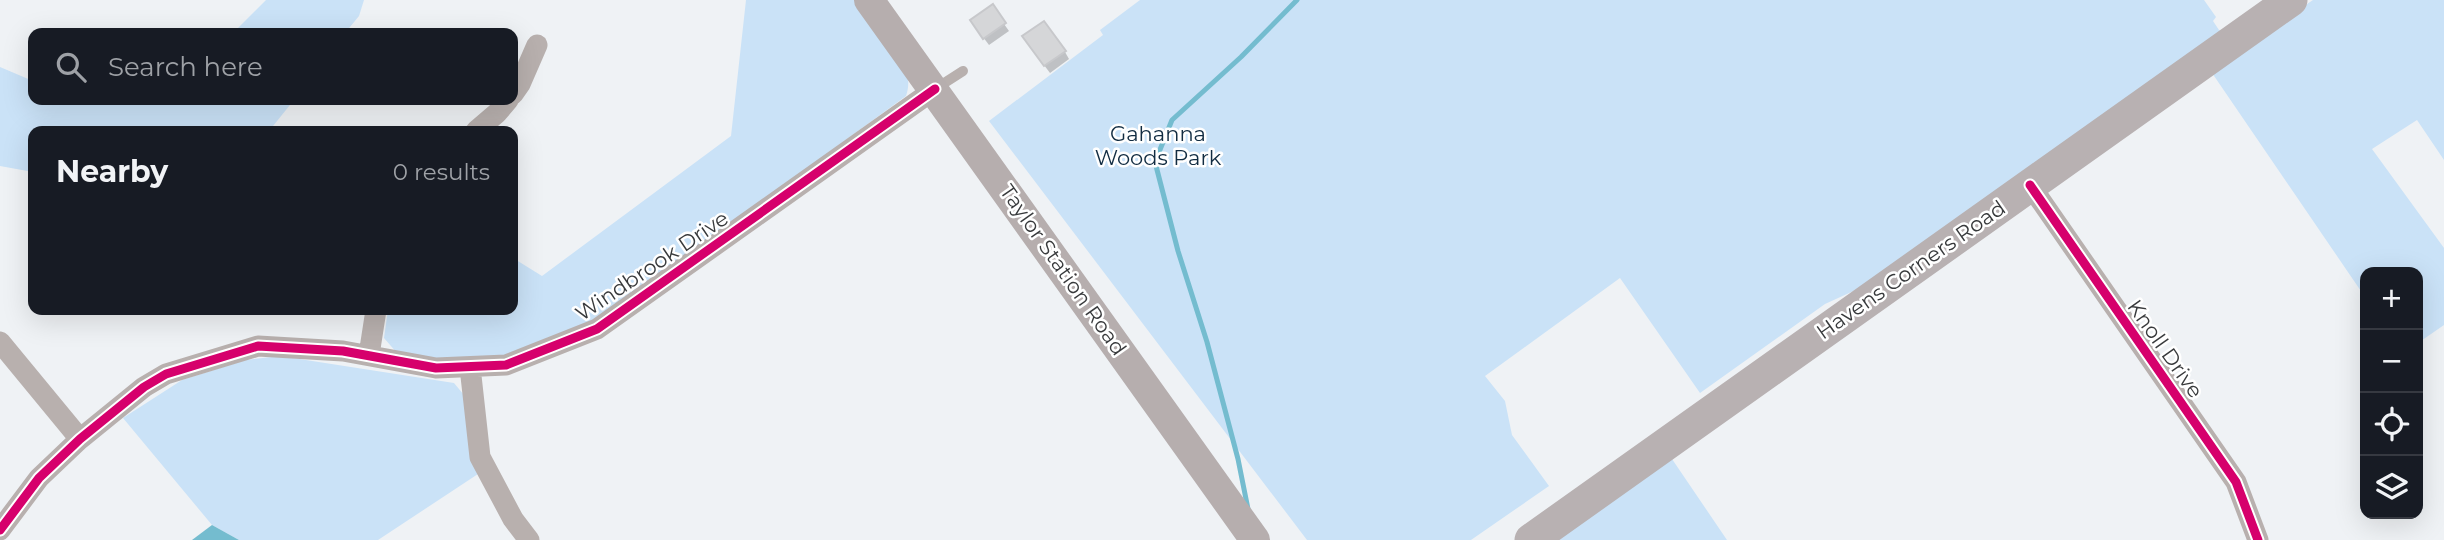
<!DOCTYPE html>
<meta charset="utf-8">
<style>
body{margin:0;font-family:Montserrat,sans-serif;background:#242831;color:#f1f3f6}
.controls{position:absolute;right:21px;bottom:21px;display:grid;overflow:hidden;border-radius:14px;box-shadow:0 7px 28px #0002}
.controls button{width:63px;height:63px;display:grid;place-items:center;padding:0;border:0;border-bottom:2px solid #363941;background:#171b24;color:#f1f3f6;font:35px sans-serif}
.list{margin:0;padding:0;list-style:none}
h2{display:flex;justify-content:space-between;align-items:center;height:91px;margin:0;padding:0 28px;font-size:30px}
h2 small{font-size:23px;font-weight:400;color:#9ea1a6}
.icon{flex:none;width:38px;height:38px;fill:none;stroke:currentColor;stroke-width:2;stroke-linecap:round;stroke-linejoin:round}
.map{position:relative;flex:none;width:2444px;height:540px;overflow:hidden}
.search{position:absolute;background:#171b24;box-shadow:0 7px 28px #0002;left:28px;top:28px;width:490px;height:77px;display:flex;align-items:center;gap:18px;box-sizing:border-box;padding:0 24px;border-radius:14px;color:#9ea1a6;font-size:26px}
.panel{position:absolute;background:#171b24;box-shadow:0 7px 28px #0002;left:28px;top:126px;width:490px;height:189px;border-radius:14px}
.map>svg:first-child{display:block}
.green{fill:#cae2f7}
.water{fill:#74bccf}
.shadow{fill:#0003}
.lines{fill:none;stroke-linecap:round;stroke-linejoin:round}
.stream{stroke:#74bccf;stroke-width:5}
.building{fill:#d5d6d8;stroke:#c7c8cb;stroke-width:2}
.service{stroke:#b8b0ae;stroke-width:10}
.minor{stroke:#b8b0ae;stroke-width:21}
.secondary{stroke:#b6aeae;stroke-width:30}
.primary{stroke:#b8b1b2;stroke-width:33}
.cycleway-casing{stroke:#fff;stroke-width:13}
.cycleway{stroke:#d6006c;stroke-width:9}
.labels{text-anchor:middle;stroke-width:5;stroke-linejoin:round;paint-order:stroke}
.park-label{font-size:21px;fill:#112c42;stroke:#fff}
.street-label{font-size:21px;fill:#383a3c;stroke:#fff}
</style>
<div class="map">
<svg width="2444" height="540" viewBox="0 0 2444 540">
<rect width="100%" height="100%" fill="#eff2f5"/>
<path class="green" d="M266,0H364L359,16L345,33H233Z
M746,0H860C879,26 918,63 906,96L669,269L586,325L505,357L442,360L397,353L384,338L388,310H513V258L542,276L731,136Z
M1140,0H2204L2216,17L2213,21L2219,30L2230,32L1893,273L1825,304L1700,393L1620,278L1485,376L1505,401L1512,435L1549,486L1471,540H1307L989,121L1103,35L1100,30Z
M2313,0H2444V160L2417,120L2372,149L2444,248V325L2418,343V272H2365V297L2210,70Z
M0,67L33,81V100H294L269,131H33V172L0,166Z
M280,356L454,383L464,395L478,474L378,540H239L212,525L123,418L182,380L246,360Z
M1672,459L1727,540H1557Z"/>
<path class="water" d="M212,525L239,540H192Z"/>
<path class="shadow" d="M1004,24L1009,31L989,45L977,29Z
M1029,45L1065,52L1069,59L1050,73Z"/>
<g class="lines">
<path class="stream" d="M1248,509L1238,459L1207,342L1178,251L1155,162L1172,120L1241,57L1297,0"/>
</g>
<path class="building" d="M993,4L1006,23L983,39L970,20Z
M1044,21L1066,51L1044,66L1022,36Z"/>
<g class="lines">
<path class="service" d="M935,89L963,71"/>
<path class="minor" d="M513,94L520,84L537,45
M476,131L497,113L508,100
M2030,185L2236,482L2258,540
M0,342L80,439
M369,355L376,310
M470,367L480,457L513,519L529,540
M0,530L39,478L80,439L144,387L166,374L258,346L343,351L436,368L506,365L597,329L935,89"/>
<path class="secondary" d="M869,0L1255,540"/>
<path class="primary" d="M1531,540L2291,0"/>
<g class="cycleway-casing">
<path id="cycleway" d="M2030,185L2236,482L2258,540
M0,530L39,478L80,439L144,387L166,374L258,346L343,351L436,368L506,365L597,329L935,89"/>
</g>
<use href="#cycleway" class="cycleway"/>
</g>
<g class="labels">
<g class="park-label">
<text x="1158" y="141">Gahanna<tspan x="1158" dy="24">Woods Park</tspan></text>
</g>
<g class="street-label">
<text transform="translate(652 266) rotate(-34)" y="7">Windbrook Drive</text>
<text transform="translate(1063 270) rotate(55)" y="7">Taylor Station Road</text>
<text transform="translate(1911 270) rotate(-35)" y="7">Havens Corners Road</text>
<text transform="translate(2165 349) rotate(55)" y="7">Knoll Drive</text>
</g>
</g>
</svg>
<div class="controls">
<button>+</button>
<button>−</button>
<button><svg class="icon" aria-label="locate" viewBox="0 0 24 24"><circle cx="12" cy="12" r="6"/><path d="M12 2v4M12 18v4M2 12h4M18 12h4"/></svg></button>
<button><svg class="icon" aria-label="layers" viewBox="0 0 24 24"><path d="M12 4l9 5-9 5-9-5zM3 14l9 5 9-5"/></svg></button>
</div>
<div class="search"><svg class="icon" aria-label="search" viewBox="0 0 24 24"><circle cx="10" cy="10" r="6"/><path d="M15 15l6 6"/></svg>Search here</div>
<section class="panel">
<h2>Nearby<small>0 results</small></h2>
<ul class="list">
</ul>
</section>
</div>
